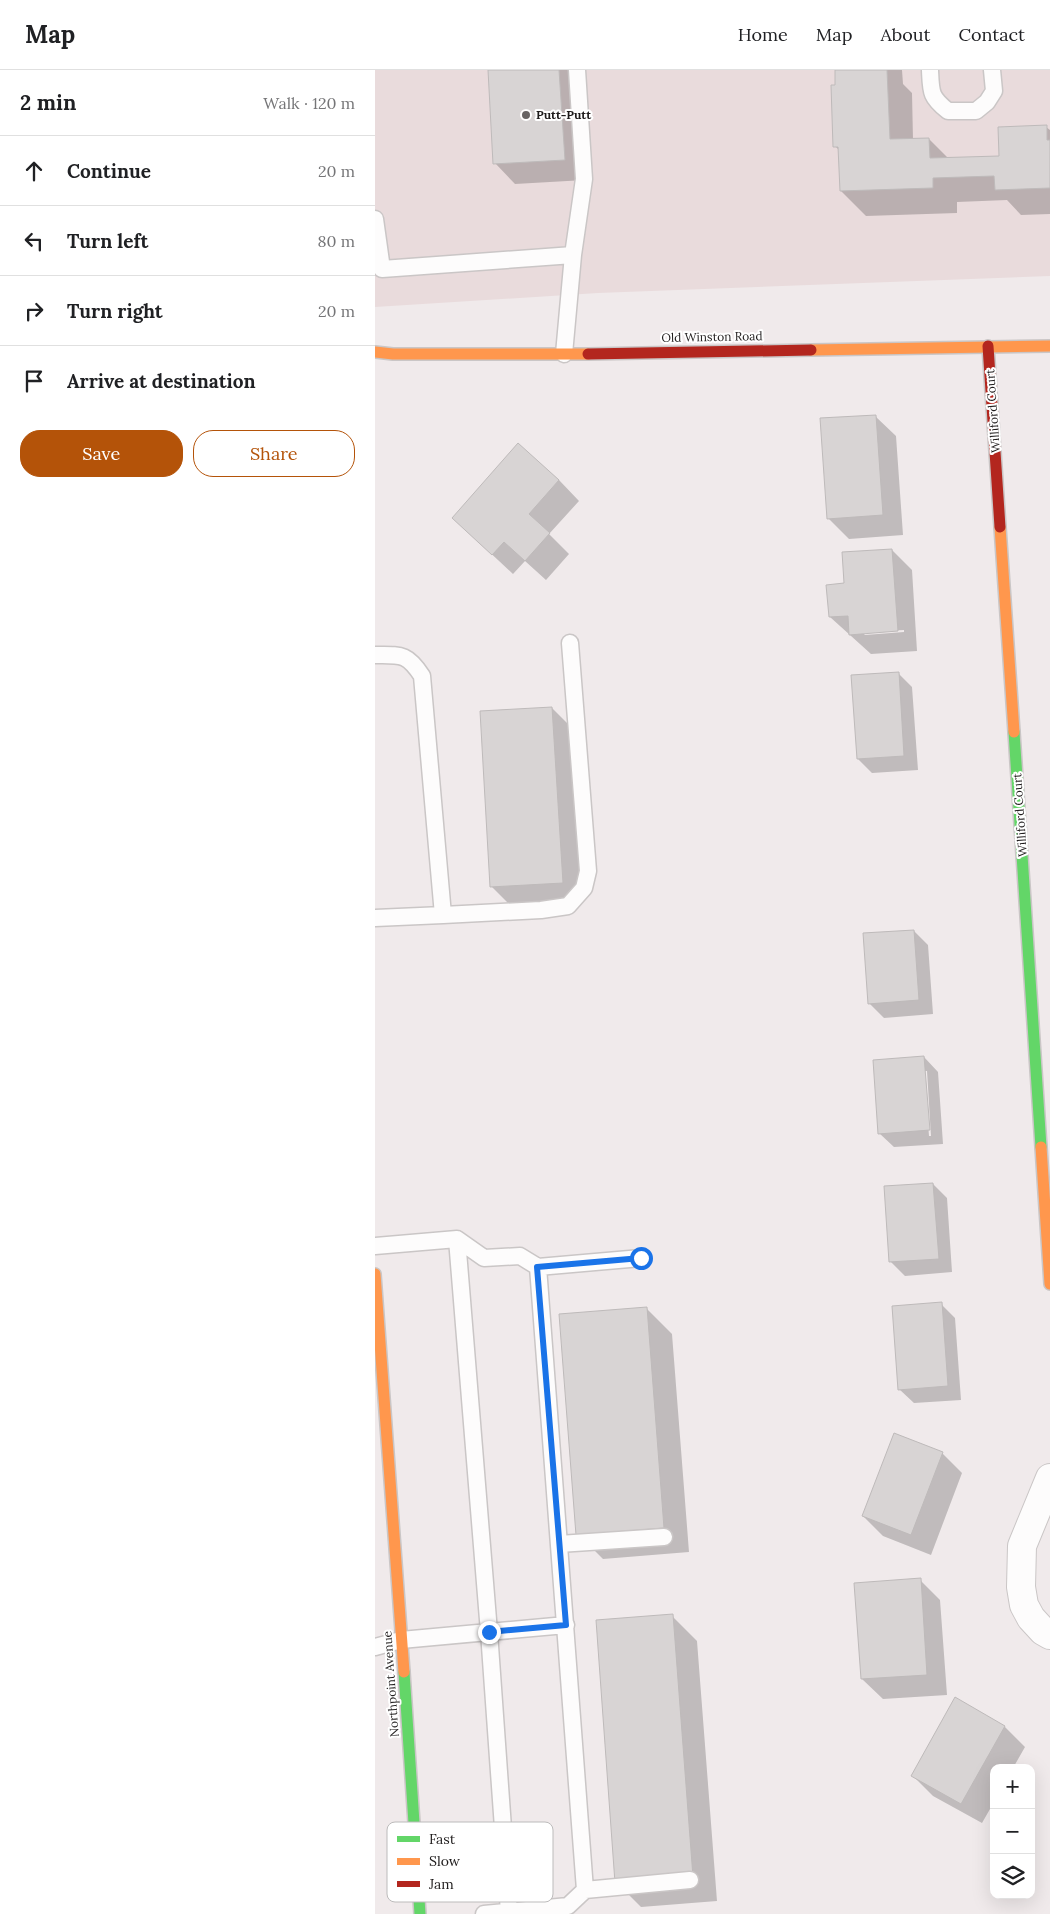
<!DOCTYPE html>
<meta charset="utf-8">
<style>
body{margin:0;font-family:Lora,serif;background:#f2f2f2;color:#202124}
.controls{position:absolute;right:15px;bottom:15px;display:grid;overflow:hidden;border-radius:10px;box-shadow:0 5px 20px #0002}
.controls button{width:45px;height:45px;display:grid;place-items:center;padding:0;border:0;border-bottom:1px solid #e0e0e0;background:#fff;color:#202124;font:25px sans-serif}
.stop{position:absolute;width:15px;height:15px;margin:-11px;border:4px solid #1a73e8;border-radius:50%;background:#fff}
.stop.end{background:#1a73e8;border-color:#fff;box-shadow:0 1px 5px #0008}
.list{margin:0;padding:0;list-style:none}
h2{display:flex;justify-content:space-between;align-items:center;height:65px;margin:0;padding:0 20px;font-size:21px}
h2 small{font-size:16px;font-weight:400;color:#757577}
.list li{display:grid;grid-template-columns:32px 1fr auto;gap:15px;align-items:center;box-sizing:border-box;height:70px;padding:0 20px;border-top:1px solid #e0e0e0}
.list b{display:block;font-size:19px;white-space:nowrap}
.list em{font-size:16px;font-style:normal;color:#757577}
.actions{display:flex;gap:10px;padding:15px 20px}
.actions a{flex:1;padding:11px 0;border:1px solid #b45309;border-radius:20px;text-align:center;font-size:18px;color:#b45309}
.actions .main{background:#b45309;color:#fff}
.icon{flex:none;width:28px;height:28px;fill:none;stroke:currentColor;stroke-width:2;stroke-linecap:round;stroke-linejoin:round}
.map{position:relative;flex:none;width:675px;height:1844px;overflow:hidden}
header{display:flex;align-items:center;gap:30px;box-sizing:border-box;height:70px;padding:0 25px;background:#fff;border-bottom:1px solid #e0e0e0}
header strong{font-size:24px}
nav{display:flex;gap:28px;margin-inline-start:auto;font-size:18px}
main{display:flex}
aside{flex:1;background:#fff}
.map>svg:first-child{display:block}
.built{fill:#e9dbdc}
.shadow{fill:#0003;fill-rule:evenodd}
.building{fill:#d8d4d4;stroke:#bebaba}
.lines{fill:none;stroke-linecap:round;stroke-linejoin:round}
.lane-casing{stroke:#cac6c6;stroke-width:19}
.street-casing{stroke:#cac6c6;stroke-width:30}
.fast-casing{stroke:#cac6c6;stroke-width:14}
.slow-casing{stroke:#cac6c6;stroke-width:14}
.jam-casing{stroke:#cac6c6;stroke-width:14}
.lane{stroke:#fdfcfc;stroke-width:16}
.street{stroke:#fdfcfc;stroke-width:28}
.fast{stroke:#63d668;stroke-width:11}
.slow{stroke:#ff974d;stroke-width:11}
.jam{stroke:#b3261e;stroke-width:11}
.route{stroke:#1a73e8;stroke-width:6}
.poi-dot{fill:#686464;stroke:#fff;stroke-width:2}
.labels{text-anchor:middle;stroke-width:4;stroke-linejoin:round;paint-order:stroke}
.poi-label{font-size:12px;font-weight:bold;fill:#1f1c1c;stroke:#fff;text-anchor:start}
.street-label{font-size:12px;fill:#1f1c1c;stroke:#fff}
.key{fill:#fff;stroke:#bcbbbb;stroke-width:1}
.key-label{font-size:14px;fill:#1f1c1c}
</style>
<header>
<strong>Map</strong>
<nav><a>Home</a><a>Map</a><a>About</a><a>Contact</a></nav>
</header>
<main>
<aside>
<h2>2 min<small>Walk · 120 m</small></h2>
<ul class="list">
<li><svg class="icon" aria-label="ahead" viewBox="0 0 24 24"><path d="M12 20V5M6 11l6-6 6 6"/></svg><div><b>Continue</b></div><em>20 m</em></li>
<li><svg class="icon" aria-label="left" viewBox="0 0 24 24"><path d="M17 20v-9H6M10 6l-5 5 5 5"/></svg><div><b>Turn left</b></div><em>80 m</em></li>
<li><svg class="icon" aria-label="right" viewBox="0 0 24 24"><path d="M7 20v-9h11M14 6l5 5-5 5"/></svg><div><b>Turn right</b></div><em>20 m</em></li>
<li><svg class="icon" aria-label="arrive" viewBox="0 0 24 24"><path d="M6 21V4h12l-3 4 3 4H6"/></svg><div><b>Arrive at destination</b></div></li>
</ul>
<div class="actions"><a class="main">Save</a><a>Share</a></div>
</aside>
<div class="map">
<svg width="675" height="1844" viewBox="0 0 675 1844">
<rect width="100%" height="100%" fill="#f0eaeb"/>
<path class="built" d="M0,0H675V206L223,223L0,237Z"/>
<path class="shadow" d="M114,0H203L210,110L140,114L120,93Z
M461,0H527L528,14L537,23L538,70L554,69L574,89L626,87L671,57L675,60V144L646,145L632,130L582,132V143L491,146L466,121L465,81L460,76Z
M500,346L521,366L528,465L474,469L454,449Z
M184,410L204,431L174,464L194,484L171,510L150,491L138,504L78,448Z
M517,480L537,500L542,581L496,584L455,547L471,515ZM529,560V562L490,565L487,562Z
M523,603L537,617L543,700L497,703L483,689Z
M177,638L197,658L208,833L137,837L117,817Z
M539,861L553,875L558,944L509,948L494,933Z
M549,987L563,1002L568,1074L519,1077L504,1063ZM549,1001H552L556,1066H554Z
M558,1114L572,1128L577,1202L530,1206L515,1191Z
M566,1234L580,1248L586,1330L539,1333L524,1319Z
M272,1239L297,1264L314,1482L228,1489L203,1464Z
M567,1383L587,1403L556,1485L508,1466L488,1446Z
M545,1510L565,1530L572,1625L508,1629L487,1609Z
M297,1546L322,1571L342,1831L266,1837L241,1812Z
M580,1629L630,1657L650,1677L638,1698H619V1732L607,1753L558,1726L537,1705Z"/>
<path class="building" d="M113,0H184L190,90L118,94Z
M460,0H512L515,69L554,68L555,88L624,86L623,57L672,55V70H675V118L620,120L619,106L558,108V118L465,121L463,77H458L456,15H460Z
M501,345L508,445L452,449L445,348Z
M143,373L184,410L154,444L175,463L150,491L129,472L117,485L77,448Z
M517,479L523,561L474,565L473,546L454,547L451,515L469,513L467,482Z
M524,602L529,686L482,689L476,605Z
M177,637L188,813L115,817L105,641Z
M539,860L544,930L493,934L488,863Z
M549,986L555,1060L503,1064L498,990Z
M558,1113L564,1189L514,1192L509,1116Z
M567,1232L573,1316L523,1320L517,1236Z
M272,1237L289,1458L201,1465L184,1244Z
M519,1363L568,1382L536,1465L487,1446Z
M546,1508L552,1605L486,1609L479,1513Z
M298,1544L318,1807L240,1813L221,1550Z
M580,1627L630,1656L586,1734L536,1706Z"/>
<g class="lines">
<g class="lane-casing">
<path id="lane" d="M555,0C556,22 555,27 573,41H601L612,32L619,21L617,0
M0,149L7,199L198,185
M189,284L198,185L209,109L202,0
M0,585C26,585 32,583 47,606L68,845L0,848
M68,845L166,840L193,836L209,818L213,801L195,573
M82,1169L114,1562L134,1842
M0,1176L82,1169L109,1188L145,1186L163,1197L210,1820L193,1836L109,1844
M163,1197L266,1188
M184,1474L289,1467
M0,1577L26,1570L191,1555
M210,1820L315,1810"/>
</g>
<g class="street-casing">
<path id="street" d="M675,1408L647,1476L646,1517L649,1535L656,1548L668,1561L675,1565"/>
</g>
<g class="fast-casing">
<path id="fast" d="M639,662L666,1077
M29,1602L45,1844"/>
</g>
<g class="slow-casing">
<path id="slow" d="M436,280L675,276
M0,282L18,284H213
M625,457L639,662
M666,1077L675,1214
M0,1204L29,1602"/>
</g>
<g class="jam-casing">
<path id="jam" d="M613,276L625,457
M213,284L436,280"/>
</g>
<use href="#lane" class="lane"/>
<use href="#street" class="street"/>
<use href="#fast" class="fast"/>
<use href="#slow" class="slow"/>
<use href="#jam" class="jam"/>
</g>
<g class="lines">
<path class="route" d="M114,1562L191,1555L162,1197L266,1188"/>
</g>
<circle class="poi-dot" cx="151" cy="45" r="5"/>
<g class="labels">
<g class="poi-label">
<text x="161" y="49">Putt-Putt</text>
</g>
<g class="street-label">
<text transform="translate(337 267) rotate(-1)" y="4">Old Winston Road</text>
<text transform="translate(618 341) rotate(-94)" y="4">Williford Court</text>
<text transform="translate(645 745) rotate(-94)" y="4">Williford Court</text>
<text transform="translate(16 1614) rotate(-94)" y="4">Northpoint Avenue</text>
</g>
</g>
<rect x="12" y="1752" width="166" height="80" rx="8" class="key"/>
<rect x="22" y="1766" width="23" height="6" fill="#63d668"/>
<rect x="22" y="1788" width="23" height="7" fill="#ff974d"/>
<rect x="22" y="1811" width="23" height="6" fill="#b3261e"/>
<g class="key-label">
<text x="54" y="1774">Fast</text>
<text x="54" y="1796">Slow</text>
<text x="54" y="1819">Jam</text>
</g>
</svg>
<div class="controls">
<button>+</button>
<button>−</button>
<button><svg class="icon" aria-label="layers" viewBox="0 0 24 24"><path d="M12 4l9 5-9 5-9-5zM3 14l9 5 9-5"/></svg></button>
</div>
<div class="stop" style="left:266px;top:1188px"></div>
<div class="stop end" style="left:114px;top:1562px"></div>
</div>
</main>
